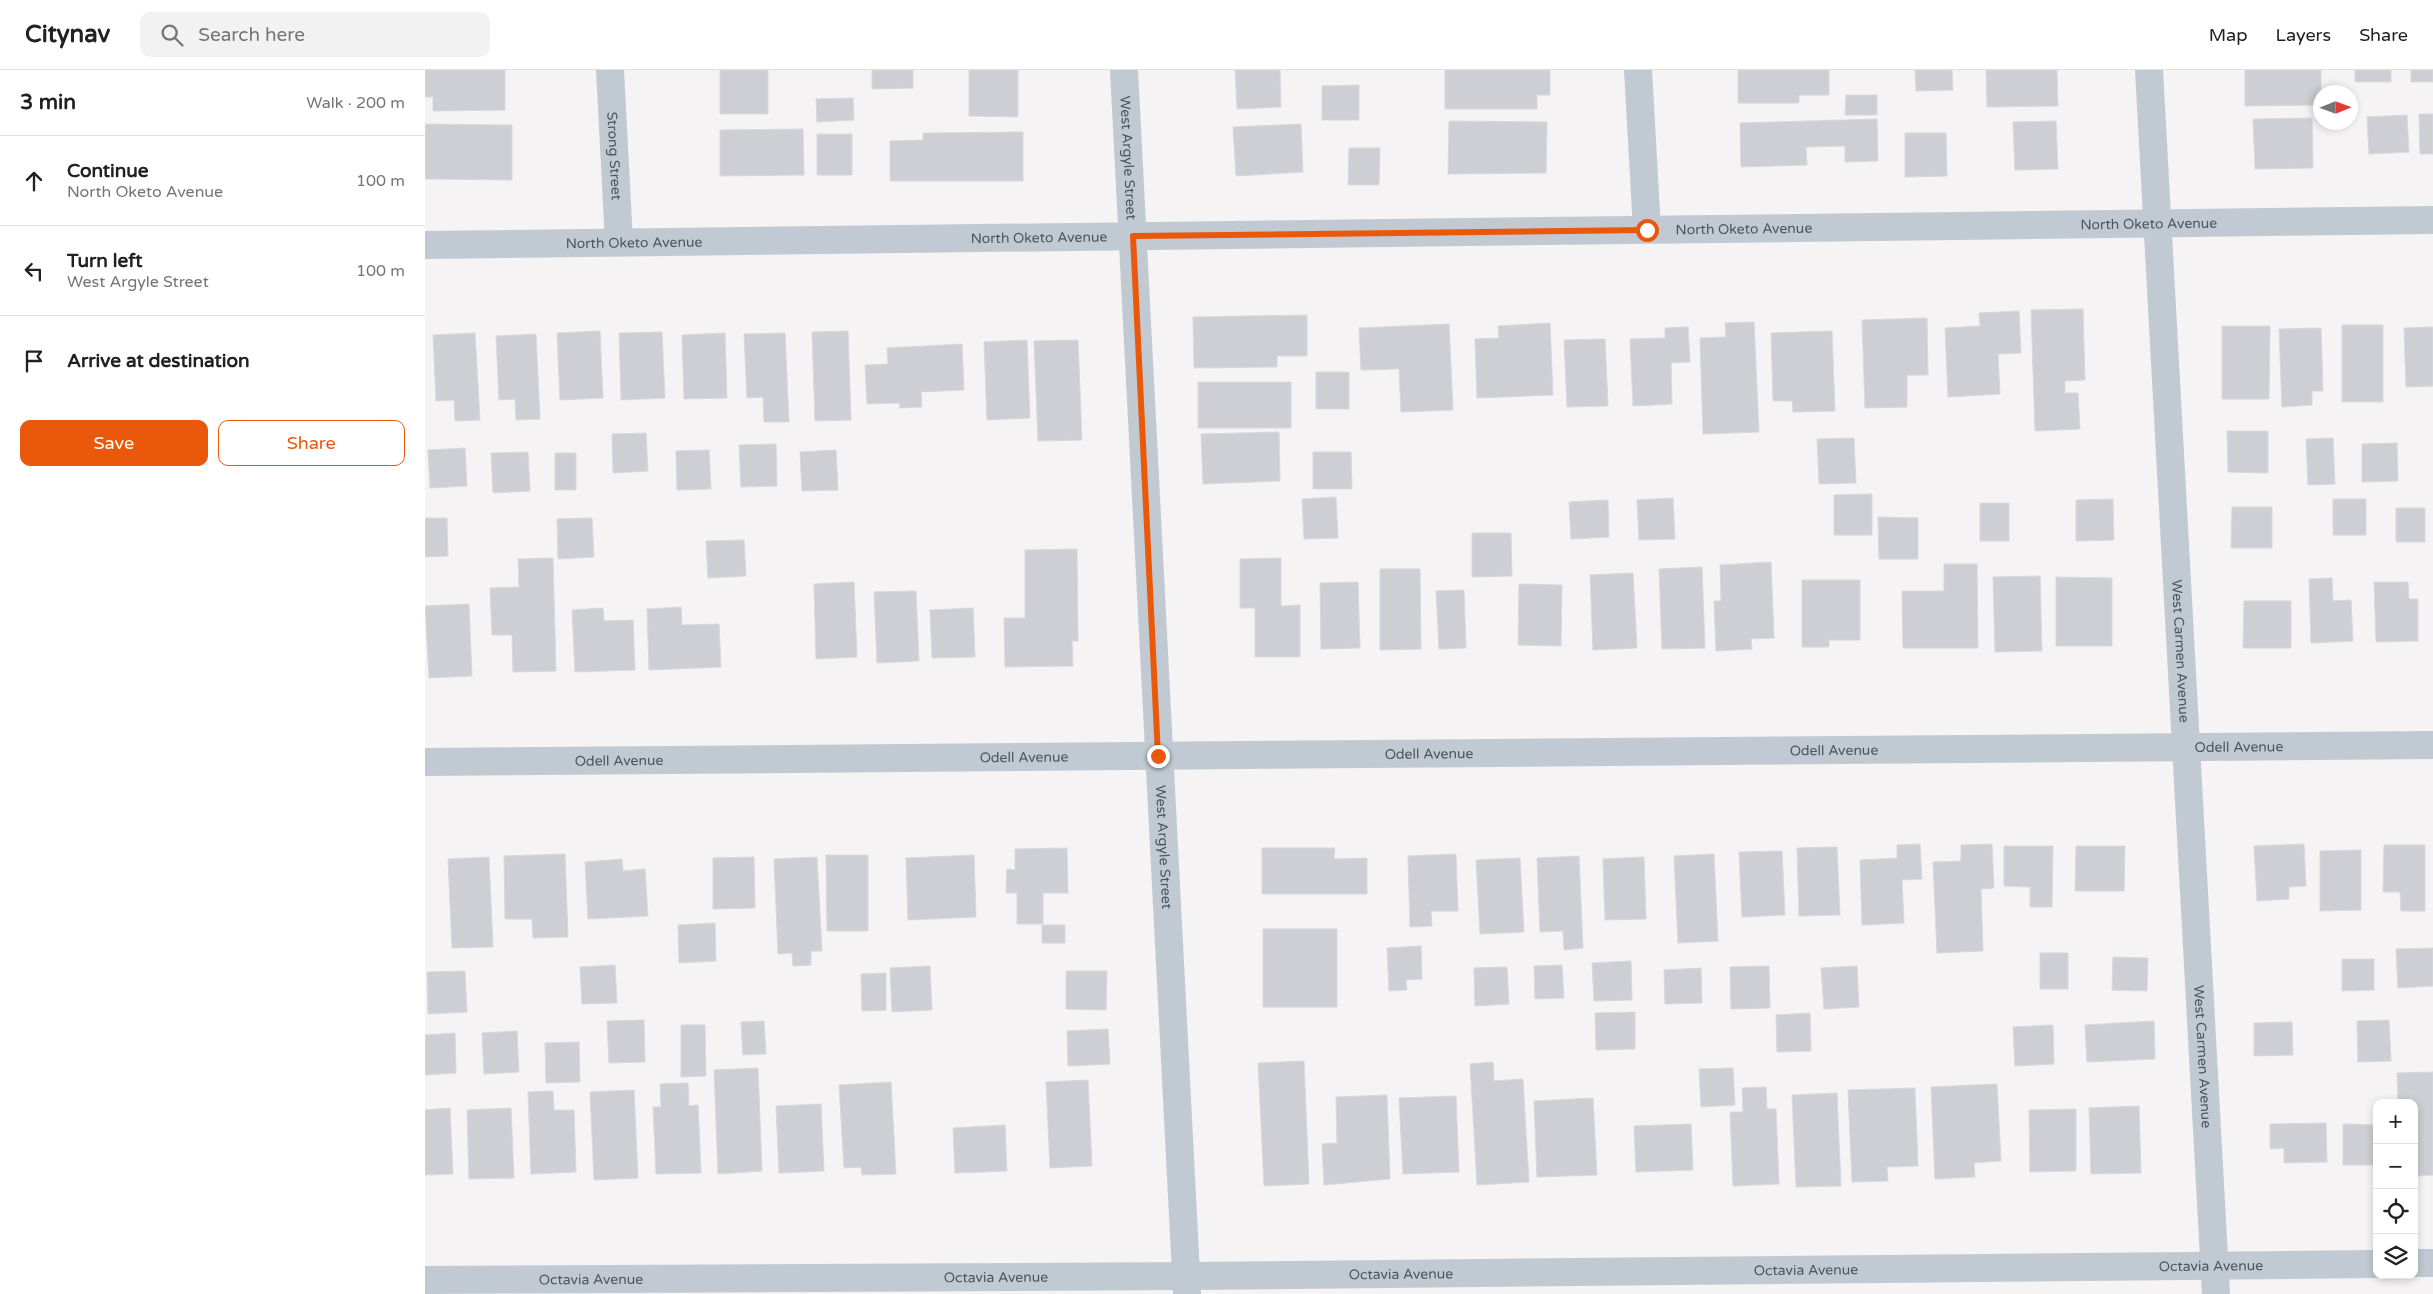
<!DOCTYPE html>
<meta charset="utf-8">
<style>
body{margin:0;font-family:"Varela Round",sans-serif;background:#f2f2f2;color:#202124}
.controls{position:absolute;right:15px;bottom:15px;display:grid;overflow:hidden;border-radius:10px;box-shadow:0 2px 8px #0003}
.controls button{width:45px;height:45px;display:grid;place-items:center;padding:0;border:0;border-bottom:1px solid #e0e0e0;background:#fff;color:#202124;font:25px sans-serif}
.compass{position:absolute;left:1888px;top:15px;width:45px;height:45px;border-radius:50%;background:#fff;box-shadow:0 2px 8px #0003;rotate:89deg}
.stop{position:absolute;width:15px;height:15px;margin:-11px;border:4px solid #ea580c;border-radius:50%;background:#fff}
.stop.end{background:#ea580c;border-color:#fff;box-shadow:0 1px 5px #0008}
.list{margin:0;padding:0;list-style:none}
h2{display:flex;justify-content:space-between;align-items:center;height:65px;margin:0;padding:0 20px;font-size:21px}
h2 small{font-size:16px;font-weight:400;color:#757577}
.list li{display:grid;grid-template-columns:32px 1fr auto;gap:15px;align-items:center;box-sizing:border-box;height:90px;padding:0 20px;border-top:1px solid #e0e0e0}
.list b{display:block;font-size:19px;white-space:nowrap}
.list p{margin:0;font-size:16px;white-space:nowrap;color:#757577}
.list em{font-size:16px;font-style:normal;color:#757577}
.actions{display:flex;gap:10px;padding:15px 20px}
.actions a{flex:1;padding:11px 0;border:1px solid #ea580c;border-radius:10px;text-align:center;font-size:18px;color:#ea580c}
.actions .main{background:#ea580c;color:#fff}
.icon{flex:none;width:28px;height:28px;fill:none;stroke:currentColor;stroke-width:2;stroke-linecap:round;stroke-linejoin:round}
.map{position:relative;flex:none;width:2008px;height:1224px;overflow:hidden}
header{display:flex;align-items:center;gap:30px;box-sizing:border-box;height:70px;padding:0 25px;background:#fff;border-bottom:1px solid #e0e0e0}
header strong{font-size:24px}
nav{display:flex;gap:28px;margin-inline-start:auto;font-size:18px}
.search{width:350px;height:45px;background:#f2f2f2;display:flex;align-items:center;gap:12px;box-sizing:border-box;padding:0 18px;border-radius:10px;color:#757577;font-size:19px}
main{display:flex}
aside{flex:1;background:#fff}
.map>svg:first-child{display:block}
.building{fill:#cdcfd5;stroke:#d7d9de}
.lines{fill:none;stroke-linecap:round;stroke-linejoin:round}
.street{stroke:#c1cad2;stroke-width:28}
.route{stroke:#ea580c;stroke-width:6}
.labels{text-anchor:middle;stroke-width:4.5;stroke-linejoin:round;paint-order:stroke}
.street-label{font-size:14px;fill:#4a5661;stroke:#fff}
</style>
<header>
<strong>Citynav</strong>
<div class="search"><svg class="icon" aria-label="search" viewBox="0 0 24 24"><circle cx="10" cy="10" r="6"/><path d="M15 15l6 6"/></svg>Search here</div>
<nav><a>Map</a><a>Layers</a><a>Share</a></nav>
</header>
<main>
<aside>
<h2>3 min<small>Walk · 200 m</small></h2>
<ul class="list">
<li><svg class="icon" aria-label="ahead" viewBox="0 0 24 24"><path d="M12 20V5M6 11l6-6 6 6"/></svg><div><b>Continue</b><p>North Oketo Avenue</p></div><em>100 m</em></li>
<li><svg class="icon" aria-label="left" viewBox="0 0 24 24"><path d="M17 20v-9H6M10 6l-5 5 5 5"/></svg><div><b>Turn left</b><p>West Argyle Street</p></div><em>100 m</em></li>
<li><svg class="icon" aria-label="arrive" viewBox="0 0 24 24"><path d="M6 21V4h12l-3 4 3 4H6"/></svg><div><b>Arrive at destination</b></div></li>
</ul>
<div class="actions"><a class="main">Save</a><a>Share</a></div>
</aside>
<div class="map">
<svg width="2008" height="1224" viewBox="0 0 2008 1224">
<rect width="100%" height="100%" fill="#f5f3f3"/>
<path class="building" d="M0,0H80V40L8,41V27H0Z
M295,0H343V44H295Z
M447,0H488V18L447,19Z
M544,0H593V47L544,46Z
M810,0H855L856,37L812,39Z
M1020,0H1125V25H1112V39H1020Z
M1313,0H1404V25H1374V33H1313Z
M1490,0H1527L1528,20L1491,21Z
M1561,0H1632L1633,36L1562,37Z
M1820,0H1896V35L1820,36Z
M1930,0H1966V12H1930Z
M1986,0H2008V12H1986Z
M934,15V50H897V16Z
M1421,25H1452V45H1420Z
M428,28L429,50L392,52L391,29Z
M1994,44H2008V84H1995Z
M1982,45L1984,82L1944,84L1942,47Z
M1887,48L1888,98L1830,99L1828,49Z
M1452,49L1453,91L1420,92V76L1381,77L1382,95L1316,97L1315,53Z
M1024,51L1122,52L1121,103L1023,104Z
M1631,51L1633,99L1590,100L1588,52Z
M0,54L87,55V110L0,109Z
M876,54L878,102L811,106L808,57Z
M378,59L379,105L295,106V60Z
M598,62V111H465V71L498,70V63Z
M1480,63H1521L1522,106L1480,107Z
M392,64H427V105H392Z
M924,78H955L954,115H923Z
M1658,239L1660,310L1640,311V323H1653L1655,359L1610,361L1606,240Z
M1594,241L1596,283L1573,284L1575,324L1523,327L1520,258L1555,256L1554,243Z
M882,245V286H852V297L769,298L768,247Z
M1502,248L1503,305H1482V337L1440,338L1437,250Z
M1329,252L1334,362L1278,364L1275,268L1301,267L1300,253Z
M1125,253L1128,325L1052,328L1050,269L1074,268L1073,256Z
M1024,254L1028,340L976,342L974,299L936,300L934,258Z
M1917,255H1958V332H1917Z
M1797,256H1845L1844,329H1797Z
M1263,257L1265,292L1246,293L1247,334L1208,336L1205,269L1240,268V258Z
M2008,257V316L1981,317L1979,258Z
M1896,258L1898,321H1887V335L1857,337L1854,259Z
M175,261L178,328L135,330L132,263Z
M423,261L426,350L390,351L387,262Z
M1407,261L1410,341L1368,342L1367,331H1348L1346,263Z
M237,262L240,328L196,330L194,263Z
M50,263L55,350L30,351L29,330L11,331L8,265Z
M300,263L302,328L259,329L257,265Z
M360,263L364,352H339L338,327L322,328L319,264Z
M111,264L115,349L91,350L90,329L74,330L71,266Z
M1180,269L1183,336L1142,337L1139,270Z
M602,270L605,348L562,350L559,272Z
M653,270L657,370L613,371L609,271Z
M537,274L539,320L496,322L497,337L475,338L474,333L442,334L440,295L463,294L462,278Z
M891,302H924V339H891Z
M773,312H866V358H773Z
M1802,361H1843V403L1803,402Z
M854,362L855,411L778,414L776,364Z
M221,363L223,401L188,403L187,364Z
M1429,368L1431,413L1394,414L1392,369Z
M1908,368L1910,414L1883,415L1881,369Z
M1972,373L1973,411L1937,412V374Z
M351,374L352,416L316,417L314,375Z
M40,378L42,416L5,418L3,380Z
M284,380L286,419L252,420L251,381Z
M411,380L413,420L377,421L375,382Z
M103,382L105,421L68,423L66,383Z
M888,382H926L927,419H888Z
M130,383H151V420H130Z
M1447,424V465H1409V425Z
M911,427L913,468L879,469L877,429Z
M1248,428L1250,469L1214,470L1212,430Z
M1688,429L1689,470L1651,471V430Z
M1908,429H1941V465H1908Z
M1183,430L1184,467L1146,469L1144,432Z
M1555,433H1584V471H1555Z
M1807,437H1847V478H1806Z
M1971,438H2000V472H1971Z
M1453,447L1493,448V489H1454Z
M0,448H22L23,486L0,487Z
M167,448L169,487L133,489L132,449Z
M1047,463H1086L1087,506L1047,507Z
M319,470L321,506L283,508L281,471Z
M652,479L653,571H647L648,596L580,597L579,548H600V480Z
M128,488L131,601L88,602L87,565H67L65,518L94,517L93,489Z
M856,488V536L875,535V587H830V538H815V489Z
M1346,492L1349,568L1326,569L1327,579L1291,581L1289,531H1296L1295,495Z
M1519,494H1552L1553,578H1478L1477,521H1519Z
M1277,497L1280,578L1237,579L1234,499Z
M955,499H995L996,579L955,580Z
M1208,503L1212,578L1168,580L1165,505Z
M1615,506L1617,581L1570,582L1568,507Z
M1631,507L1687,508V576H1631Z
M1907,508L1908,531L1926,530L1928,571L1886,573L1884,509Z
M1377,510H1435V570H1404V577H1377Z
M429,512L432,587L391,589L389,514Z
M933,512L935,578L896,579L895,513Z
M1949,512H1983L1984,529H1993V571L1951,572Z
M1094,514L1137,515L1136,576L1093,575Z
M1039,520L1041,578L1014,579L1011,521Z
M491,521L494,591L452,593L449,522Z
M1819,531H1866V578H1818Z
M44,534L47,606L4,608L0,536Z
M256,537L257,555L294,554L296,597L224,600L222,539Z
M178,538L179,551L208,550L210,600L150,602L147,540Z
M548,538L550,587L507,588L505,540Z
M1495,774L1497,809L1477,810L1479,853L1437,855L1435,790L1472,788V775Z
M1567,774L1569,818L1556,819L1558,881L1512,883L1508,792L1536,791V775Z
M1879,774L1881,816L1864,817V829L1832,831L1829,776Z
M1959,775H2000V841H1976L1975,822H1958Z
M1579,776H1628L1627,837H1605V817L1579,816Z
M1651,776H1700L1699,821H1650Z
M1412,777L1415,845L1374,846L1372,778Z
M642,778L643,823H618V854H592V823H581L582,799L590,800V779Z
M837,778H910L909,789L942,788V824H837Z
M1936,780V840L1895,841V781Z
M1357,781L1360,845L1317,847L1314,782Z
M140,784L143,867L108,868L107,849H80L79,786Z
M1031,784L1033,841H1006L1007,856L985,857L983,786Z
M1289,784L1293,871L1253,873L1249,786Z
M401,785H443V861H402Z
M549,785L551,847L483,850L481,788Z
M1154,786L1158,878L1139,880L1138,861L1115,862L1112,788Z
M64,787L68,877L27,878L23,789Z
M329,787L330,838L288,839V788Z
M392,787L397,881H386V895L368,896L367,883L353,884L349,789Z
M1219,787L1221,849L1180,850L1178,789Z
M1095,788L1099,862L1055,864L1051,790Z
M197,789L198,801L220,799L223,846L163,849L160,792Z
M290,853L291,891L254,893L253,855Z
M617,855H640V873H617Z
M838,859H912V937H838Z
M996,876L997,909L981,910L982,920L964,921L962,878Z
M2008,878V916L1973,918L1971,879Z
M1615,883H1643V919H1615Z
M1688,887L1723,888L1722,921L1687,920Z
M1917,889H1949V920L1917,921Z
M1206,891L1207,930L1169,931L1167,893Z
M190,895L192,933L157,934L155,897Z
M1137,895L1139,928L1110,929L1109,896Z
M505,896L507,940L467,942L465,898Z
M1344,896L1345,938L1306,939L1305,897Z
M1432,896L1434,937L1399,939L1396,898Z
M1082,897L1084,934L1050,936L1049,898Z
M1276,898L1277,933L1240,934L1239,900Z
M40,901L42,942L3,944L2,902Z
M641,901H682L681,940L641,939Z
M461,903V940L437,941L436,904Z
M1210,942V979L1171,980L1170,943Z
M1385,943L1386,981L1352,982L1351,945Z
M219,950L220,992L184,993L182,951Z
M1964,950L1966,991L1933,992L1932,951Z
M339,951L341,984L318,985L316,952Z
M1729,951L1730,989L1662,992L1660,955Z
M1867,952L1868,985L1829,986V953Z
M256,955H280L281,1006L256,1007Z
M1628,955L1629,994L1590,996L1588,957Z
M683,959L685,994L643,996L642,961Z
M92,961L94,1002L59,1004L57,963Z
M30,963L31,1003L0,1005V965Z
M154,972L155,1012L121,1013L120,973Z
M879,991L884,1114L839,1116L833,993Z
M1068,992L1069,1011L1098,1009L1104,1112L1052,1115L1045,994Z
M333,998L337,1101L293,1104L289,1000Z
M1308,998L1310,1035L1276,1037L1274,999Z
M2008,1002V1105L1991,1106L1989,1093V1033H1973L1972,1003Z
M663,1010L667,1096L625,1098L621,1012Z
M466,1012L471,1104L437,1105L436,1097L419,1098L414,1015Z
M263,1013L264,1036L273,1035L276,1103L231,1104L228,1037H236L235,1014Z
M1572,1014L1576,1091L1549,1093L1550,1107L1510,1109L1506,1017Z
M1341,1017L1342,1039H1351L1354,1114L1308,1116L1305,1042H1318L1317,1018Z
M1490,1018L1493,1096L1462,1097L1463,1111L1427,1112L1423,1020Z
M209,1020L213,1108L169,1110L165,1022Z
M128,1021L129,1040H149L151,1102L106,1104L103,1022Z
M1412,1023L1416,1116L1371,1117L1367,1025Z
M962,1025L965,1109L899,1115L897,1074L912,1073L911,1027Z
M1031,1026L1034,1102L978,1104L974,1028Z
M1168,1028L1172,1105L1112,1107L1109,1031Z
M396,1034L399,1101L354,1103L351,1036Z
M1714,1036L1716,1103L1666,1104L1664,1038Z
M25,1038L28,1104L0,1105V1040Z
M86,1038L89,1108L44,1109L42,1040Z
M1651,1039V1101L1605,1102L1604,1040Z
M1901,1053L1902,1092L1859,1093V1078L1845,1079V1054Z
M1266,1054L1268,1100L1211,1102L1209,1056Z
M1918,1054L1952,1055V1095H1918Z
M580,1055L582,1101L530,1103L528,1058Z"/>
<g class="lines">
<g class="street">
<path id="s1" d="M185,0L194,172"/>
<path id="s2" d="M699,0L762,1223"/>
<path d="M1213,0L1222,160"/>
<path id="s3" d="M1724,0L1791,1224"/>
<path id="s4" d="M0,175L2008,150"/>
<path id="s5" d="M0,692L2008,675"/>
<path d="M1989,1193H2008"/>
<path id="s6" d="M0,1210L761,1206L1952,1194"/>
</g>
</g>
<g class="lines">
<path class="route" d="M733,686L708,166L1222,160"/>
</g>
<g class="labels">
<g class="street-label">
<text dy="5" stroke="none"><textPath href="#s1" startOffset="86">Strong Street</textPath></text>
<text dy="5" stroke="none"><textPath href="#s2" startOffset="88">West Argyle Street</textPath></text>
<text dy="5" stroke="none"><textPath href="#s4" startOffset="1724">North Oketo Avenue</textPath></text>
<text dy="5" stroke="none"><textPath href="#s4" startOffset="1319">North Oketo Avenue</textPath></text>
<text dy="5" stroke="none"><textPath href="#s4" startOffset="614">North Oketo Avenue</textPath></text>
<text dy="5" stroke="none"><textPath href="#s4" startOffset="209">North Oketo Avenue</textPath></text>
<text dy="5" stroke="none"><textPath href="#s3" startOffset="582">West Carmen Avenue</textPath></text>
<text dy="5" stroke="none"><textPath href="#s5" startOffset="1814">Odell Avenue</textPath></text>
<text dy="5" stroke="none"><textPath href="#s5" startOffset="1409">Odell Avenue</textPath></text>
<text dy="5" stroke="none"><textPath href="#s5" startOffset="1004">Odell Avenue</textPath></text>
<text dy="5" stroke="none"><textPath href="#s5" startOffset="599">Odell Avenue</textPath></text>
<text dy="5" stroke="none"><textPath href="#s5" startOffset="194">Odell Avenue</textPath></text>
<text dy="5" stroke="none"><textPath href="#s2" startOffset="778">West Argyle Street</textPath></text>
<text dy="5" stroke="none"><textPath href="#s3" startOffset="988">West Carmen Avenue</textPath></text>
<text dy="5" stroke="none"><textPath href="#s6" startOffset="1786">Octavia Avenue</textPath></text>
<text dy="5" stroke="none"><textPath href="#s6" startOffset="1381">Octavia Avenue</textPath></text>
<text dy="5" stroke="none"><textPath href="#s6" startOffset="976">Octavia Avenue</textPath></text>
<text dy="5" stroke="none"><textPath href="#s6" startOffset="571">Octavia Avenue</textPath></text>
<text dy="5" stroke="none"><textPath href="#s6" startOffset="166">Octavia Avenue</textPath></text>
</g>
</g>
</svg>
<div class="controls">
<button>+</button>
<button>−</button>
<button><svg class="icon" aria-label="locate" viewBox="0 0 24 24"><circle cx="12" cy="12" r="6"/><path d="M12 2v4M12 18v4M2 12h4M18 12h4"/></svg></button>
<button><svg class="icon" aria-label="layers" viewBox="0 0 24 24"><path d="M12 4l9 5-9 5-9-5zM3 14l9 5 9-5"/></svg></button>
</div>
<svg class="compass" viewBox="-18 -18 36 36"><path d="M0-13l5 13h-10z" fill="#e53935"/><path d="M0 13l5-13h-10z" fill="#757577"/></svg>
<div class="stop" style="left:1222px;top:160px"></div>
<div class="stop end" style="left:733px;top:686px"></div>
</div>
</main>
